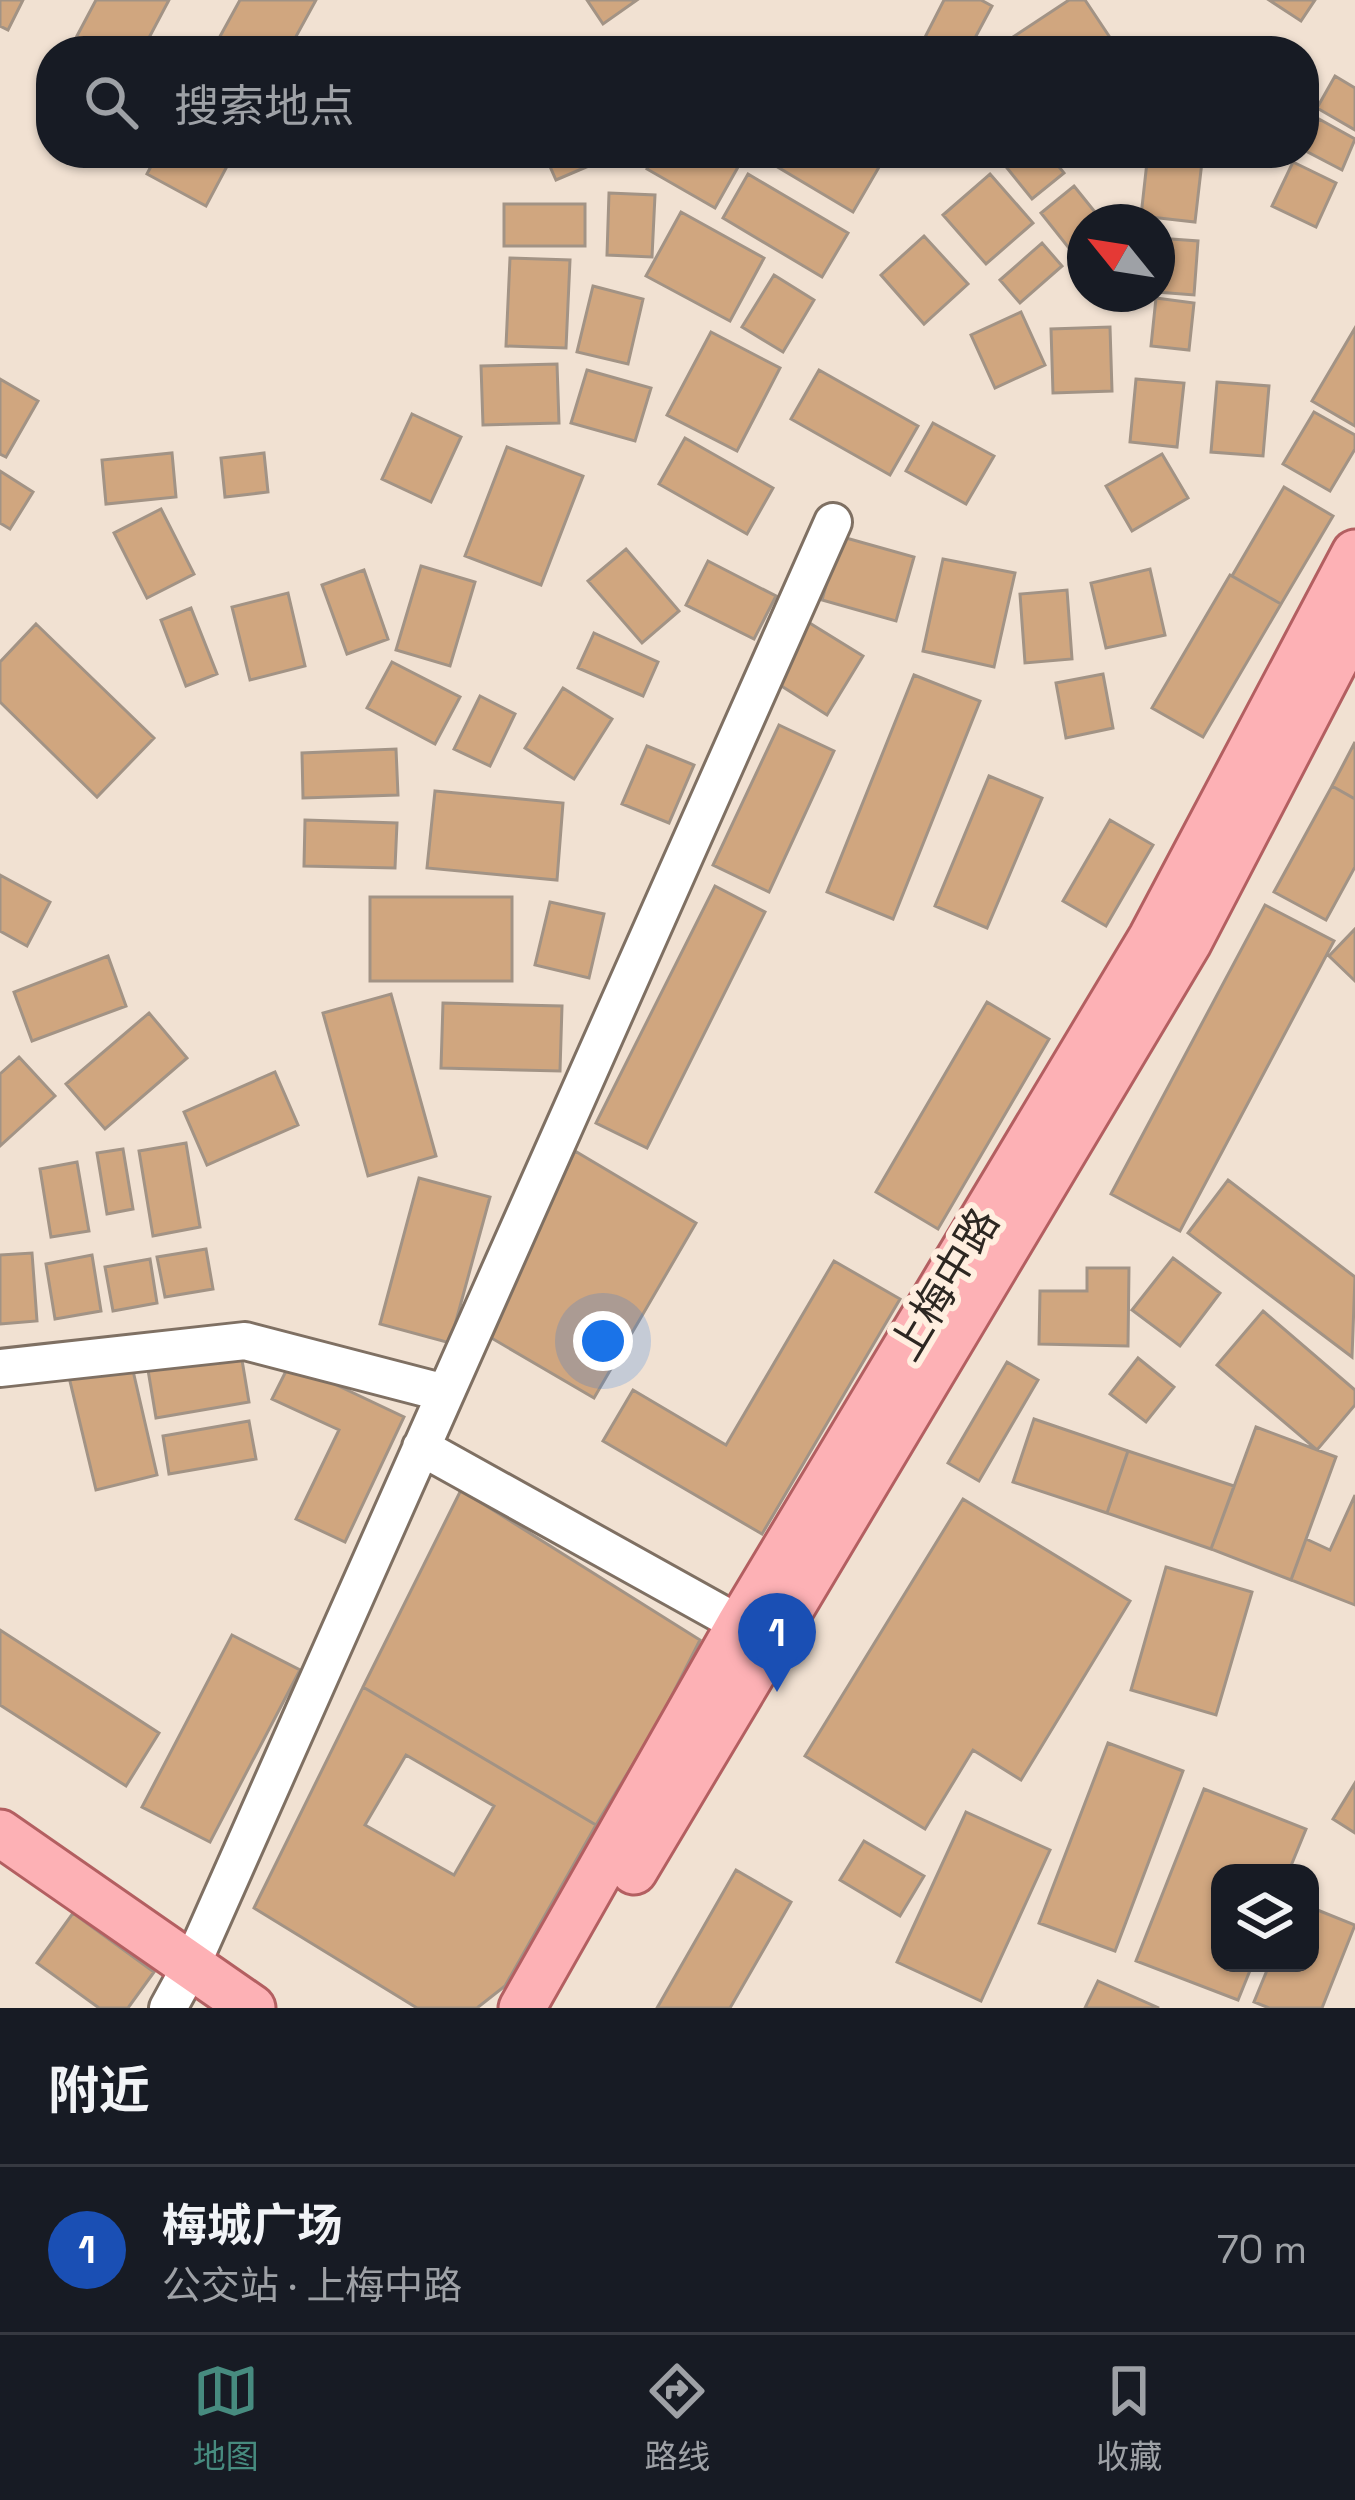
<!DOCTYPE html>
<html lang="zh">
<meta charset="utf-8">
<style>
body{margin:0;font-family:"Space Grotesk","Noto Sans SC",sans-serif;background:#20242c;color:#f1f3f6}
.controls{position:absolute;right:36px;bottom:36px;display:grid;overflow:hidden;border-radius:24px;box-shadow:0 3px 9px #0004}
.controls button{width:108px;height:108px;display:grid;place-items:center;padding:0;border:0;border-bottom:3px solid #363941;background:#171b24;color:#f1f3f6;font:60px sans-serif}
.compass{position:absolute;left:1067px;top:204px;width:108px;height:108px;border-radius:50%;background:#171b24;box-shadow:0 3px 9px #0004;rotate:300deg}
.you{position:absolute;left:603px;top:1341px;width:42px;height:42px;margin:-30px;border:9px solid #fff;border-radius:50%;background:#1a73e8;box-shadow:0 0 0 18px #1a73e833}
.badge{display:grid;place-items:center;width:78px;height:78px;border-radius:50%;background:#478b7f;color:#fff;font-size:39px;font-weight:700}
.pin{position:absolute;translate:-50% -99px;filter:drop-shadow(0 3px 6px #0008)}
.pin::after{content:'';position:absolute;top:63px;width:42px;height:36px;background:inherit;clip-path:polygon(0 0,100% 0,50% 100%)}
.list{margin:0;padding:0;list-style:none}
h2{display:flex;justify-content:space-between;align-items:center;height:156px;margin:0;padding:0 48px;font-size:51px}
h2 small{font-size:39px;font-weight:400;color:#9ea1a6}
.list li{display:grid;grid-template-columns:78px 1fr auto;gap:36px;align-items:center;box-sizing:border-box;height:168px;padding:0 48px;border-top:3px solid #363941}
.list b{display:block;font-size:45px;white-space:nowrap}
.list p{margin:0;font-size:39px;white-space:nowrap;color:#9ea1a6}
.list em{font-size:39px;font-style:normal;color:#9ea1a6}
.icon{flex:none;width:66px;height:66px;fill:none;stroke:currentColor;stroke-width:2;stroke-linecap:round;stroke-linejoin:round}
.map{position:relative;flex:none;width:1355px;height:2008px;overflow:hidden}
.search{position:absolute;background:#171b24;box-shadow:0 3px 9px #0004;left:36px;right:36px;top:36px;height:132px;display:flex;align-items:center;gap:30px;box-sizing:border-box;padding:0 42px;border-radius:48px;color:#9ea1a6;font-size:45px}
.sheet{height:324px;background:#171b24}
nav{display:flex;justify-content:space-around;align-items:center;box-sizing:border-box;height:168px;border-top:3px solid #363941;background:#171b24;font-size:33px;color:#9ea1a6}
nav a{display:grid;justify-items:center;gap:6px}
nav .on{color:#478b7f}
.map>svg:first-child{display:block}
.building{fill:#d0a67f;stroke:#a29385;stroke-width:3;fill-rule:evenodd}
.lines{fill:none;stroke-linecap:round;stroke-linejoin:round}
.minor-casing{stroke:#7f7063;stroke-width:42}
.major-casing{stroke:#b35f61;stroke-width:51}
.minor{stroke:#fff;stroke-width:36}
.major{stroke:#fdb1b5;stroke-width:45}
.labels{text-anchor:middle;stroke-width:12;stroke-linejoin:round;paint-order:stroke}
.street-label{font-size:42px;fill:#2d2722;stroke:#ffeedf}
</style>
<div class="map">
<svg width="1355" height="2008" viewBox="0 0 1355 2008">
<rect width="100%" height="100%" fill="#f1e1d2"/>
<path class="building" d="M0,0H23L8,30L0,26Z
M96,0H169L142,51H69Z
M240,0H316L288,51H212Z
M587,0H637L603,24Z
M944,0H981L992,6L968,51H918Z
M1069,0H1085L1113,42L1099,51H1017L1010,39Z
M1269,0H1315L1301,21Z
M1335,76L1355,88V130L1317,108Z
M1319,119L1355,139L1342,170L1304,150Z
M158,153H234L206,206L147,174Z
M544,153H619L556,180Z
M655,153H713L738,167L715,208L647,169Z
M754,153H884L886,155L853,212Z
M995,153H1048L1064,173L1032,199Z
M1148,153H1203L1195,222L1141,216Z
M1293,162L1336,183L1316,227L1272,206Z
M748,174L848,233L822,277L723,218Z
M990,174L1033,223L986,264L943,215Z
M1074,186L1103,222H1085V242L1072,252L1041,213Z
M609,193L655,195L652,257L607,255Z
M504,204H585V246H504Z
M681,212L764,258L730,321L646,276Z
M924,236L968,284L924,324L881,275Z
M1157,238L1198,241L1194,295L1157,292Z
M1042,243L1062,266L1020,303L1000,280Z
M510,258L570,260L566,348L506,346Z
M774,275L814,300L783,352L742,327Z
M593,286L643,299L628,364L577,352Z
M1156,298L1194,303L1189,350L1151,346Z
M1021,312L1045,365L995,388L971,335Z
M1110,327L1112,391L1053,393L1051,329Z
M1355,328V426L1312,401Z
M711,332L780,368L737,451L667,415Z
M557,364L559,423L483,425L481,366Z
M587,370L651,388L635,441L571,423Z
M819,370L918,426L890,475L791,419Z
M0,379L38,401L6,457L0,454Z
M1136,379L1184,383L1177,447L1130,442Z
M1217,382L1269,386L1263,456L1211,452Z
M1314,412L1355,435V449L1330,491L1283,464Z
M412,414L461,437L431,502L382,479Z
M933,423L994,456L966,504L906,471Z
M685,438L773,488L747,534L659,484Z
M507,447L583,476L541,585L465,556Z
M172,453L176,497L106,504L102,460Z
M264,453L268,492L225,497L221,458Z
M1162,454L1188,498L1132,531L1106,486Z
M0,471L33,492L10,529L0,523Z
M1284,487L1333,516L1281,604L1232,576Z
M161,509L194,574L147,598L114,533Z
M839,536L914,557L896,621L822,600Z
M626,549L679,611L642,643L588,581Z
M943,559L1015,573L994,667L923,651Z
M708,561L776,596L754,639L686,605Z
M421,566L475,582L450,666L396,650Z
M1150,569L1165,635L1106,648L1091,583Z
M364,570L388,639L347,654L322,585Z
M1230,575L1281,604L1203,737L1152,708Z
M1067,590L1072,659L1025,663L1020,594Z
M288,593L305,666L250,680L232,607Z
M191,608L217,674L186,686L161,620Z
M808,622L863,656L827,715L772,680Z
M36,624L154,738L97,797L0,702V662Z
M594,633L658,662L643,696L578,668Z
M392,662L460,697L435,744L367,708Z
M1103,674L1113,728L1066,738L1056,683Z
M914,675L980,701L893,919L827,892Z
M563,688L612,719L574,779L525,748Z
M480,696L515,714L490,766L454,749Z
M779,725L834,751L769,892L713,865Z
M1355,742V799L1332,786Z
M647,746L694,765L669,823L622,804Z
M396,749L398,795L303,798L302,753Z
M989,776L1042,798L987,928L935,906Z
M1332,786L1355,799V867L1326,920L1274,892Z
M435,791L563,803L557,880L427,868Z
M305,820L397,823L395,868L304,866Z
M1110,820L1153,845L1106,926L1063,901Z
M0,875L50,902L27,946L0,931Z
M715,886L765,912L647,1148L596,1123Z
M370,897H512V981H370Z
M550,902L604,914L589,978L535,965Z
M1265,905L1334,941L1180,1231L1111,1194Z
M1355,929V981L1329,956Z
M108,956L126,1006L32,1041L14,992Z
M391,994L436,1156L368,1176L323,1013Z
M987,1002L1049,1039L938,1229L876,1192Z
M443,1003L562,1006L560,1071L441,1068Z
M149,1013L187,1058L105,1129L66,1084Z
M19,1057L55,1096L0,1146V1074Z
M275,1072L298,1125L207,1165L184,1112Z
M186,1143L200,1227L153,1236L139,1151Z
M123,1149L133,1209L107,1214L97,1153Z
M575,1151L696,1223L594,1398L488,1336Z
M77,1162L89,1231L51,1237L40,1169Z
M419,1178L490,1197L450,1343L380,1324Z
M1228,1180L1355,1277L1352,1357L1188,1233Z
M206,1249L213,1289L165,1297L157,1257Z
M32,1253L37,1321L0,1324V1255Z
M92,1255L101,1311L55,1319L46,1264Z
M1173,1258L1220,1293L1180,1346L1132,1310Z
M150,1259L157,1303L113,1311L105,1267Z
M834,1261L900,1299L762,1534L603,1441L633,1390L726,1445Z
M1087,1268H1129L1128,1346L1039,1344L1040,1291H1087Z
M1263,1311L1355,1390V1405L1317,1450L1217,1365Z
M241,1354L249,1402L156,1418L148,1370Z
M1138,1358L1174,1387L1146,1422L1110,1394Z
M131,1362L157,1475L96,1490L69,1377Z
M1007,1362L1038,1380L979,1481L948,1463Z
M290,1363L404,1417L345,1542L296,1519L339,1430L272,1399Z
M1034,1419L1128,1451L1107,1513L1013,1482Z
M249,1421L256,1459L169,1474L163,1436Z
M1256,1427L1336,1457L1291,1580L1211,1549Z
M1128,1451L1234,1486L1211,1549L1107,1513Z
M461,1490L700,1640L658,1723L596,1825L363,1687Z
M1355,1495V1605L1291,1580L1306,1539L1330,1550Z
M963,1499L1130,1601L1021,1780L973,1750L925,1829L805,1756Z
M1166,1567L1252,1592L1216,1715L1131,1690Z
M0,1630L159,1733L126,1786L0,1705Z
M232,1635L300,1670L210,1842L142,1807Z
M363,1687L596,1825L505,1986L477,2008H417L254,1908ZM406,1755L494,1806L454,1875L365,1825Z
M1108,1743L1183,1771L1115,1951L1039,1923Z
M1355,1783V1833L1333,1819Z
M1204,1789L1306,1829L1288,1873H1220V1963H1253L1238,2000L1136,1961Z
M966,1812L1050,1850L981,2001L897,1962Z
M864,1841L924,1876L900,1916L840,1880Z
M736,1870L791,1902L730,2008H657Z
M1310,1907L1355,1925L1322,2008H1269L1254,2002L1270,1963H1310Z
M73,1913L154,1972L128,2008H99L37,1963Z
M1098,1981L1159,2008H1085Z"/>
<g class="lines">
<g class="minor-casing">
<path id="minor" d="M0,1368L245,1341L445,1393
M421,1447L759,1635
M168,2008L191,1966L833,522"/>
</g>
<g class="major-casing">
<path id="major" d="M0,1833L252,2008
M634,1871L1188,943L1355,622
M522,2008L740,1624L1152,937L1355,553"/>
</g>
<use href="#minor" class="minor"/>
<use href="#major" class="major"/>
</g>
<g class="labels">
<g class="street-label">
<text transform="translate(944 1284) rotate(-59)" y="15">上梅中路</text>
</g>
</g>
</svg>
<div class="controls">
<button><svg class="icon" aria-label="layers" viewBox="0 0 24 24"><path d="M12 4l9 5-9 5-9-5zM3 14l9 5 9-5"/></svg></button>
</div>
<svg class="compass" viewBox="-18 -18 36 36"><path d="M0-13l5 13h-10z" fill="#e53935"/><path d="M0 13l5-13h-10z" fill="#9ea1a6"/></svg>
<div class="you"></div>
<div class="pin badge" style="left:777px;top:1692px;background:#1a4fb4">1</div>
<div class="search"><svg class="icon" aria-label="search" viewBox="0 0 24 24"><circle cx="10" cy="10" r="6"/><path d="M15 15l6 6"/></svg>搜索地点</div>
</div>
<section class="sheet">
<h2>附近<small></small></h2>
<ul class="list">
<li><span class="badge" style="background:#1a4fb4">1</span><div><b>梅城广场</b><p>公交站 · 上梅中路</p></div><em>70 m</em></li>
</ul>
</section>
<nav>
<a class="on"><svg class="icon" aria-label="map" viewBox="0 0 24 24"><path d="M3 6l6-2 6 2 6-2v14l-6 2-6-2-6 2zM9 4v14M15 6v14"/></svg>地图</a>
<a><svg class="icon" aria-label="directions" viewBox="0 0 24 24"><path d="M12 3l9 9-9 9-9-9zM9 14v-3h6M13 9l2 2-2 2"/></svg>路线</a>
<a><svg class="icon" aria-label="saved" viewBox="0 0 24 24"><path d="M7 4h10v16l-5-4-5 4z"/></svg>收藏</a>
</nav>
